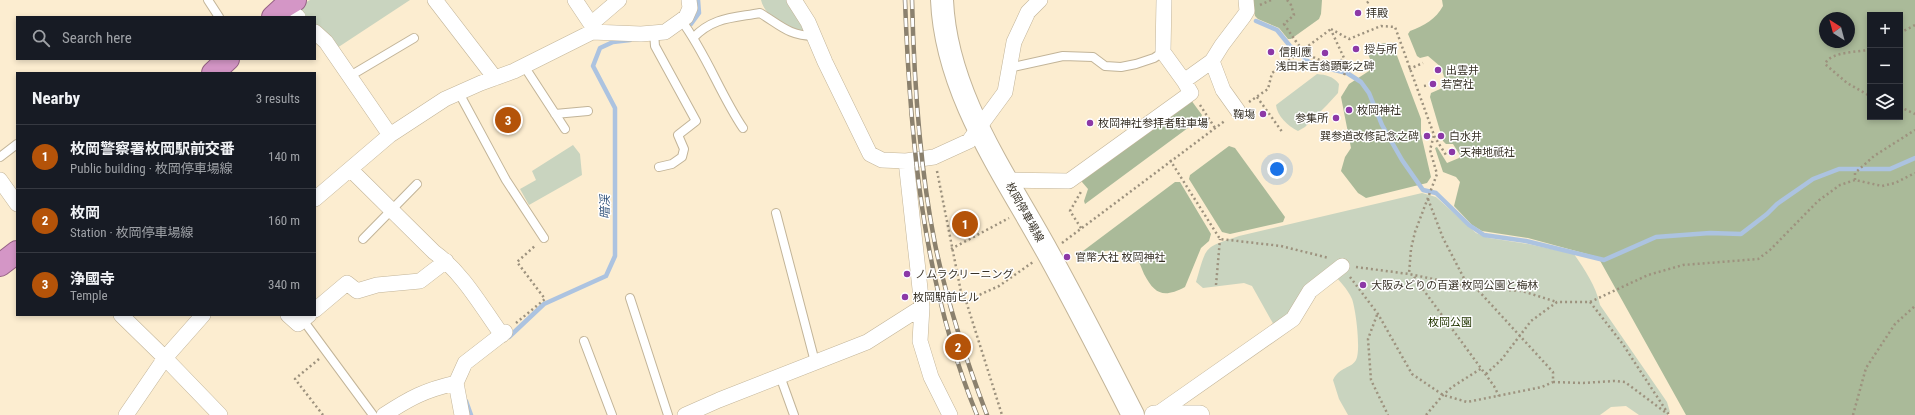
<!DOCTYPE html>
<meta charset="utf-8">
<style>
body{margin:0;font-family:"Roboto Condensed","Noto Sans JP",sans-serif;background:#242831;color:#f1f3f6}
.controls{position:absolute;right:12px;top:12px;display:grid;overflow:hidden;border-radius:0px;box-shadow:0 2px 6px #0003}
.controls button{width:36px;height:36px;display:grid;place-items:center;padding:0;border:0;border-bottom:1px solid #363941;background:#171b24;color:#f1f3f6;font:20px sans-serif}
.compass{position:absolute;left:1819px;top:12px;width:36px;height:36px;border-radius:50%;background:#171b24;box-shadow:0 2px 6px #0003;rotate:324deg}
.you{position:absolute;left:1277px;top:169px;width:14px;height:14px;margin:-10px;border:3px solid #fff;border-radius:50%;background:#1a73e8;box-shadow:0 0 0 6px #1a73e833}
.badge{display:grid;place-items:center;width:26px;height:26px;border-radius:50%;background:#b45309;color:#fff;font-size:13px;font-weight:700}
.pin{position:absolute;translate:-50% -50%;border:2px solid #fff;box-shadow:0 1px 4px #0006}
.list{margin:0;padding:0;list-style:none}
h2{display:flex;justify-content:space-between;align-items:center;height:52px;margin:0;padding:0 16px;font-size:17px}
h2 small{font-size:13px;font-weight:400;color:#9ea1a6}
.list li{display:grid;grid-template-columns:26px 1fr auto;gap:12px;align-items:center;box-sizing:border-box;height:64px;padding:0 16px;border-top:1px solid #363941}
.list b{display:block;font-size:15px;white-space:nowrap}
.list p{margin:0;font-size:13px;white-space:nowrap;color:#9ea1a6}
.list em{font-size:13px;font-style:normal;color:#9ea1a6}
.icon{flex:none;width:22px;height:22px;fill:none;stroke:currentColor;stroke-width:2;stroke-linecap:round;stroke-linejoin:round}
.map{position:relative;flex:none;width:1915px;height:415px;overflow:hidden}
.search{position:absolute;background:#171b24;box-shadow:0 2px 6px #0003;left:16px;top:16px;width:300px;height:44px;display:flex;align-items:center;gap:10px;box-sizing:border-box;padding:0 14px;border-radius:0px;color:#9ea1a6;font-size:15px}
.panel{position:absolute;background:#171b24;box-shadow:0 2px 6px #0003;left:16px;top:72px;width:300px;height:244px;border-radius:0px}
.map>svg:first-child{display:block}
.green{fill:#c9d4bf}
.forest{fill:#aaba99;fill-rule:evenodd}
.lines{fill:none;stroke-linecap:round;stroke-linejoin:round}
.stream{stroke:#acc3e0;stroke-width:4.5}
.service-casing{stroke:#c2b498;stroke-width:10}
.minor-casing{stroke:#c2b498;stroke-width:16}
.tertiary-casing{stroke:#c2b498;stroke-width:20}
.secondary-casing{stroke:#c2b498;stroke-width:24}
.trunk-casing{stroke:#966285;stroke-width:24}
.path{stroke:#9d927e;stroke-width:2.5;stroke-dasharray:2 3;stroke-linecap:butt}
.service{stroke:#fff;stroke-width:8}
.minor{stroke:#fff;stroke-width:15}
.tertiary{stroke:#fff;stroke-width:19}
.secondary{stroke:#fff;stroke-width:22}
.trunk{stroke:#d496c6;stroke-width:22}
.rail-casing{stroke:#8b816e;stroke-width:4.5}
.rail{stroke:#fff;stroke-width:3;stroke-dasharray:9;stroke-linecap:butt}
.poi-dot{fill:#8c39a7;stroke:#fff;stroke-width:1.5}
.labels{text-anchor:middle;stroke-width:3;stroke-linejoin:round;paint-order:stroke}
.poi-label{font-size:11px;fill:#383227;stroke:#fff;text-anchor:start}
.street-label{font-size:11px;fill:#383227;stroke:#fff}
.park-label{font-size:11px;fill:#233703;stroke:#fff}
.water-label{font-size:12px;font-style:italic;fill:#2f517a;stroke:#fff}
</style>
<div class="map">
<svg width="1915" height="415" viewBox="0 0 1915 415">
<rect width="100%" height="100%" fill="#fcedd0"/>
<path class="green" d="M310,0H410L337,48L315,26V17H306L296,8Z
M761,0H788L810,32C805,32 798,32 793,30C781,27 764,13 761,0Z
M1317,74C1326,75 1333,76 1339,84L1338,93L1327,105L1305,127L1298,131C1288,126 1277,116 1276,105Z
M573,145L580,154L582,175L529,205L520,189L536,180L532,171Z
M1422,193L1436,197L1476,233L1489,238L1528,244L1574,254C1585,270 1596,286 1600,305L1667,402L1670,412L1667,415H1639L1626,406L1611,407L1600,415H1348L1339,399L1333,380C1340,366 1351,369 1356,360C1361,351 1356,310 1352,299C1348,289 1337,278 1329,270L1290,317L1275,327L1252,286L1244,283L1203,288L1196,282C1207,245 1203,248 1239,236Z"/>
<path class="forest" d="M1252,0H1322L1321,14L1319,19L1291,39H1288L1279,28L1258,19L1255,16Z
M1442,0H1915V415H1686L1598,257L1528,238L1482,231L1472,225L1454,206L1460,182L1456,177L1443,172L1435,148L1437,147L1447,163L1459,158L1460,155L1453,144H1446L1443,141L1430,97L1431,93L1447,86L1441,67L1428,56L1420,58L1417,56L1408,34L1410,31C1424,26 1436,19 1443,6ZM1870,15H1900V117H1870ZM1825,18H1849V42H1825Z
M1383,43H1388L1393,45L1421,119V134L1431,177L1427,183L1366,198L1358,193L1341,171L1345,157L1351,148L1341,97L1349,84L1369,71L1372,64L1368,54L1372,49Z
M1191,100L1202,115L1200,119L1085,204L1084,201L1088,189L1082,182V178Z
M1229,146L1235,148L1285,217L1283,222L1230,234L1222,232L1189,179L1190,175Z
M1175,182H1180L1211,234L1209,241L1201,248L1185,287C1164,298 1155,295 1144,274C1142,269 1140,263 1137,260C1131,253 1113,250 1105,251L1087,262H1083L1079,254Z"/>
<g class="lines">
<path class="stream" d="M1256,21L1277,30L1290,46L1309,62L1326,68L1347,73L1361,82L1369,93L1382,125L1402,160L1423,190L1436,193L1469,225L1484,235L1526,241L1604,260L1656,237L1710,233L1741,234L1767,214L1777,204L1813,179L1839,169H1890L1915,158
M685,27L691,24L699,13L698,0
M509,337L544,304L606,276L615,256V108L593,66L600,48L613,42L630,40
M466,401L471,415"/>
<g class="service-casing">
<path id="service" d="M208,0L219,17
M681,20C706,53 720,94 743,128
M654,33L655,46L696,121L678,135L684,149L682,157L672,164L659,167
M693,38C713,17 733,18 760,13C780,25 789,36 814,36
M524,66L565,129
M1009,68L1063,56L1093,57L1105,66L1121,67L1136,64L1154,58L1163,52
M350,76L414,38
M459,93L506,180L544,238
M555,114L588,111
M0,157L17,144
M776,213L815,362
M363,239L417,184
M630,298L668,415
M303,320L373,415
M584,341L612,415
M780,376L794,415"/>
</g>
<g class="minor-casing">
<path id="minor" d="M435,0L495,78
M575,0L591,24L619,0
M794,0L808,22L825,62L870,154L882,160L906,161L934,157L969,141L1005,92L1014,42L1028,12L1040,0
M1164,0L1163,52L1184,81
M285,6L298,17
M315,32L326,42L390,135
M1212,61L1223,90L1238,111
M906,161L922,307L920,341L931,377L950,415
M350,169L434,252C463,273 481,306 502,335
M0,180L17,204
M1007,180L1069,181L1191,93L1184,81L1212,61L1222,45L1244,16L1247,11L1246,0
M315,199L390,135L445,99L481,83L514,71L592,32L641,34L665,32L686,17L690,8L689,0
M315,310L347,283L357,291L377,285L420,281L446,261
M121,315L165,358L220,415
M288,315L298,324L309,315
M126,415L165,358L203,315
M384,415C410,398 425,390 456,383
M462,415L456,383L465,363L505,332
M685,415L719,400L867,342L922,307
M1156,415L1293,319L1310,291L1342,266"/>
</g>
<g class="tertiary-casing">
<path id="tertiary" d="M1154,415H1200"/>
</g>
<g class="secondary-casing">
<path id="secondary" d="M942,0C946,93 1004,173 1047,251C1077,305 1105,360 1133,415"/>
</g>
<g class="trunk-casing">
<path id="trunk" d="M273,17L285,6L295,0
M213,73L228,59
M0,265L17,252"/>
</g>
<path class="path" d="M1287,0L1291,5L1294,15L1284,24C1302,50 1303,56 1335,65L1344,58L1331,30
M1367,3L1370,0
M1260,5L1271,0
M1331,29L1349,39L1381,26L1395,27L1434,135L1430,150L1437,174L1415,232L1411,249L1409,274
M1900,33L1915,25
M1870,49C1857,53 1831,51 1825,64L1847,83L1870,96
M1409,69L1423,63
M1344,75L1346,71
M1424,86L1429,85
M1257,97L1283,133
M1249,102L1268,89L1272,73L1331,29
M1200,105L1215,128
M1900,107L1915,114
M1434,136L1446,155L1449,153
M1170,160L1220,239L1281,246L1329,258
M937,171L961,292L966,301L1002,415
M1855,180V173L1874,156L1915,130
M1428,199L1443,238L1468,286
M1081,228L1070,211L1082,190
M1062,243L1226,120
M951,249L1009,218
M1356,267L1409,274L1476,288L1522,291L1557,302
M1350,277L1378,314L1412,374L1443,395L1467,402L1542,387L1553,382V372L1476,288
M1414,277L1494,386L1499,396
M1216,285L1220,239
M966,301L999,286L1033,262
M1590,302L1622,343L1669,415
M1377,315L1368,339L1371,380L1388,415
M516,323L545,299L517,262L536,245
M319,359L295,379L323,415
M1486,374L1502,359L1531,321L1557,302H1590L1648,275L1683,265L1758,259L1770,250L1818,201L1840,185L1855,180L1882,186L1895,183L1915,173
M1553,382L1583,383L1614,381L1625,382L1665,412
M1426,415L1443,395L1452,387L1482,368
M1853,415L1866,368L1895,324L1915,306"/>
<use href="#service" class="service"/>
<use href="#minor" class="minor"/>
<use href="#tertiary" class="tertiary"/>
<use href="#secondary" class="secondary"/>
<use href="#trunk" class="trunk"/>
<g class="rail-casing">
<path id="rail" d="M905,0C910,140 923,284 977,415
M912,0C914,81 919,164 935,244C947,302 966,360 987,415"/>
</g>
<use href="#rail" class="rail"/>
</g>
<g class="poi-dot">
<circle cx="1358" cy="13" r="4"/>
<circle cx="1356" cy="49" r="4"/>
<circle cx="1271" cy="52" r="4"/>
<circle cx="1325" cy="53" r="4"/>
<circle cx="1438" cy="70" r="4"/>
<circle cx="1433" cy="84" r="4"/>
<circle cx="1349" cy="110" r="4"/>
<circle cx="1263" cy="114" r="4"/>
<circle cx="1336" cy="118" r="4"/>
<circle cx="1090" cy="123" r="4"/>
<circle cx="1427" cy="136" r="4"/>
<circle cx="1441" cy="136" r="4"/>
<circle cx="1452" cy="152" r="4"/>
<circle cx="1067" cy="257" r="4"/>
<circle cx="907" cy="274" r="4"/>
<circle cx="1363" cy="285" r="4"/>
<circle cx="905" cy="297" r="4"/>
</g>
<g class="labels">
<g class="poi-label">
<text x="1366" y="17">拝殿</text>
<text x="1364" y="53">授与所</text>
<text x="1279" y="56">信則應</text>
<text x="1325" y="70" text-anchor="middle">浅田末吉翁顕彰之碑</text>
<text x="1446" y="74">出雲井</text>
<text x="1441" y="88">若宮社</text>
<text x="1357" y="114">枚岡神社</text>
<text x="1255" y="118" text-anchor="end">鞠塲</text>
<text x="1328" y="122" text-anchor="end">参集所</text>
<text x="1098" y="127">枚岡神社参拝者駐車場</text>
<text x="1419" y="140" text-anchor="end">巽参道改修記念之碑</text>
<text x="1449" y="140">白水井</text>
<text x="1460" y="156">天神地祇社</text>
<text x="1075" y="261">官幣大社 枚岡神社</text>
<text x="915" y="278">ノムラクリーニング</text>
<text x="1371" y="289">大阪みどりの百選 枚岡公園と梅林</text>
<text x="913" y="301">枚岡駅前ビル</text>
</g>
<g class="street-label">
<text transform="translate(1025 212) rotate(61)" y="4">枚岡停車場線</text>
</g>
<g class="park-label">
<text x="1450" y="326">枚岡公園</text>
</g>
<g class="water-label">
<text transform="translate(605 207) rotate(-90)" y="4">暗渓</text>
</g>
</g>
</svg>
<div class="controls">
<button>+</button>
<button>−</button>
<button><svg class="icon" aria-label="layers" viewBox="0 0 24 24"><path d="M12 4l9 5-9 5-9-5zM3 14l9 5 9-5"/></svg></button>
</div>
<svg class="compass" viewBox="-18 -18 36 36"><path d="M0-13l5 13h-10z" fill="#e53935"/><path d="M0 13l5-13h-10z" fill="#9ea1a6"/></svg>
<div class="you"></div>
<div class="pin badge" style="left:965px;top:224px">1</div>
<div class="pin badge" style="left:958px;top:347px">2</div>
<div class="pin badge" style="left:508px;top:120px">3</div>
<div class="search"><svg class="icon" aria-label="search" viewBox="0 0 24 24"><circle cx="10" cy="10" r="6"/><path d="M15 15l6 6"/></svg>Search here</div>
<section class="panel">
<h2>Nearby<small>3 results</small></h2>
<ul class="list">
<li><span class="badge">1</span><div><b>枚岡警察署枚岡駅前交番</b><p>Public building · 枚岡停車場線</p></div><em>140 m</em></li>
<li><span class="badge">2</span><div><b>枚岡</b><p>Station · 枚岡停車場線</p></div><em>160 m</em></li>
<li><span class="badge">3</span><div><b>浄國寺</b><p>Temple</p></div><em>340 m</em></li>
</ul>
</section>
</div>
